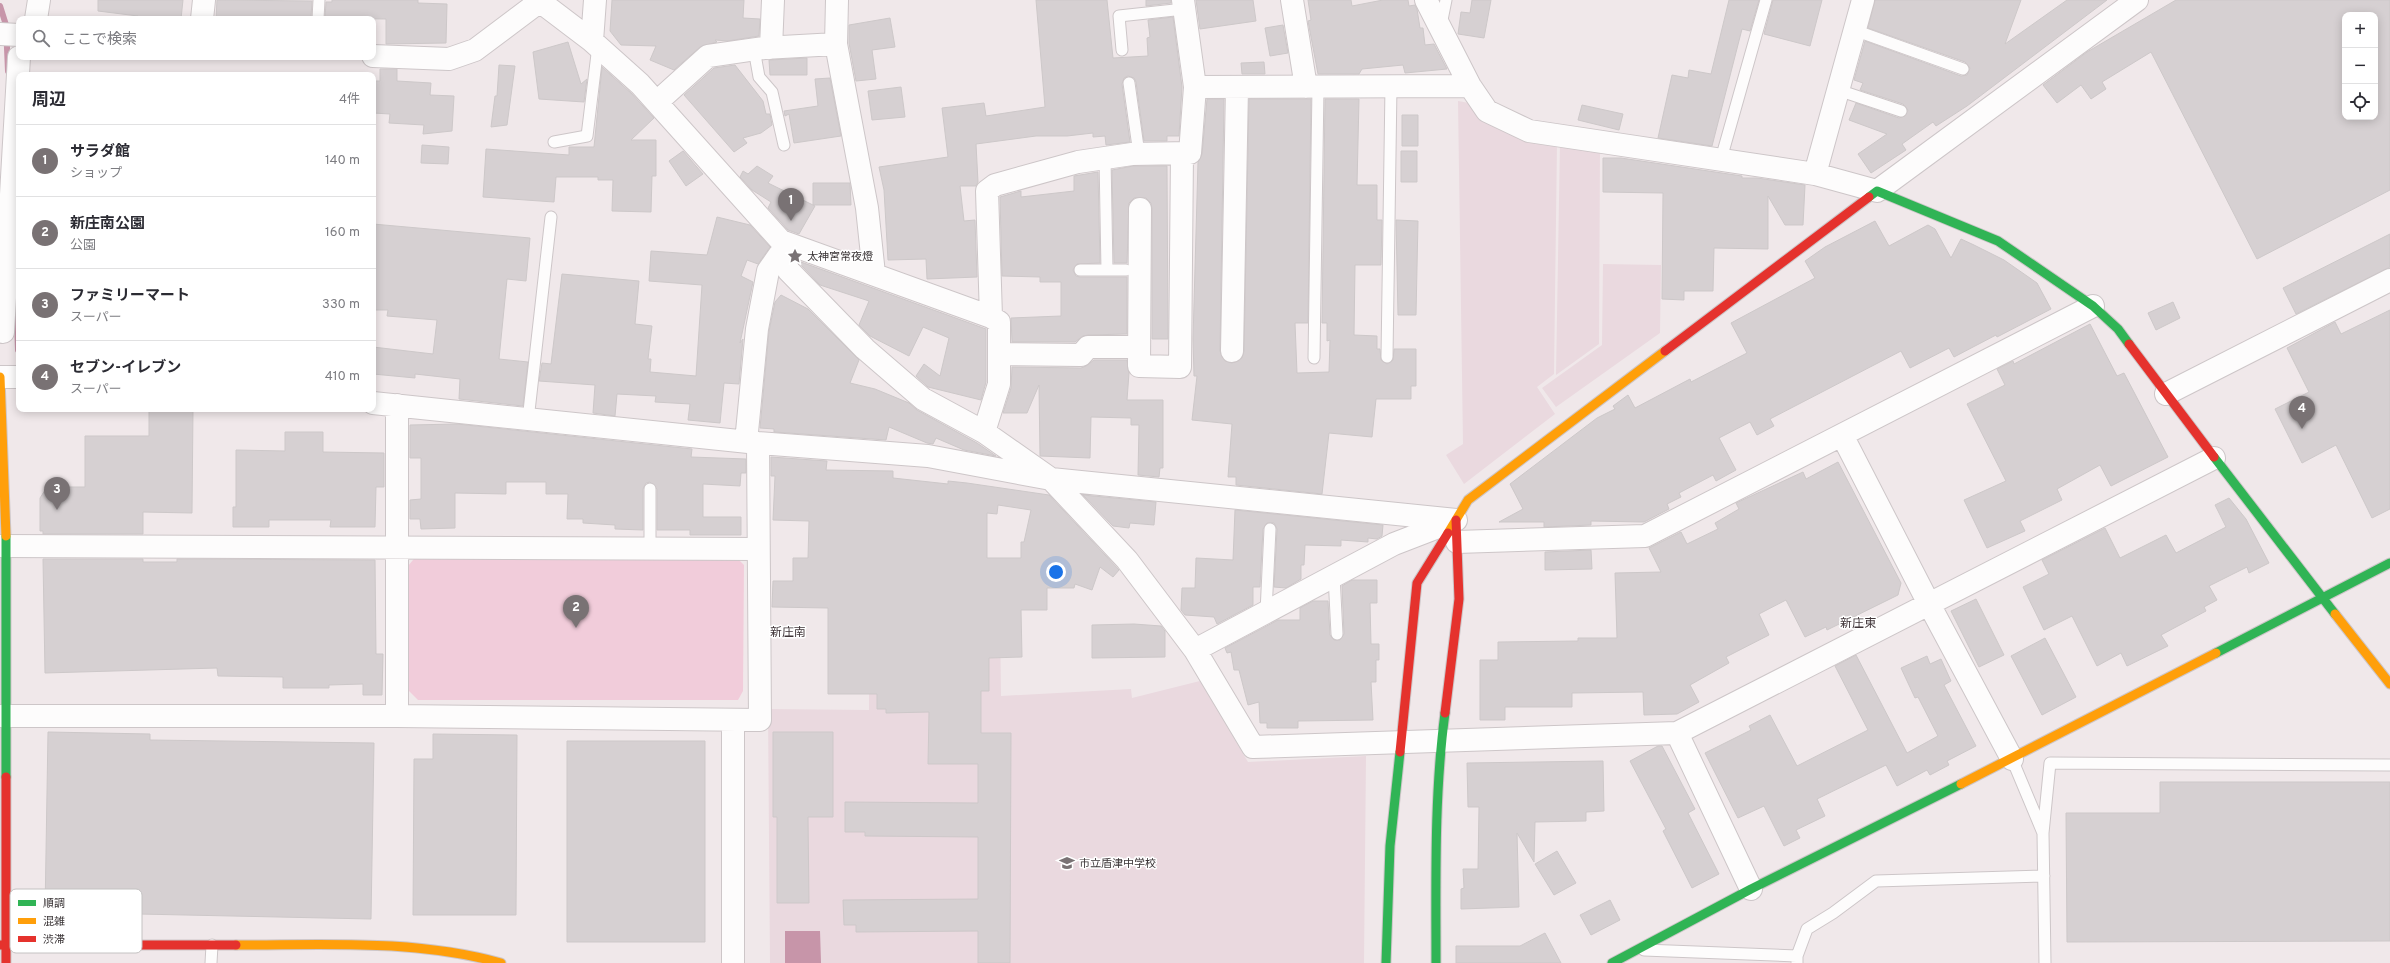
<!DOCTYPE html>
<html lang="ja">
<meta charset="utf-8">
<style>
body{margin:0;font-family:Overpass,"Noto Sans JP",sans-serif;background:#f7f7f7;color:#2b2b33}
.controls{position:absolute;right:12px;top:12px;display:grid;overflow:hidden;border-radius:8px;box-shadow:0 2px 10px #0003}
.controls button{width:36px;height:36px;display:grid;place-items:center;padding:0;border:0;border-bottom:1px solid #e1e1e2;background:#fff;color:#2b2b33;font:20px sans-serif}
.you{position:absolute;left:1056px;top:572px;width:14px;height:14px;margin:-10px;border:3px solid #fff;border-radius:50%;background:#1a73e8;box-shadow:0 0 0 6px #1a73e833}
.badge{display:grid;place-items:center;width:26px;height:26px;border-radius:50%;background:#797274;color:#fff;font-size:13px;font-weight:700}
.pin{position:absolute;translate:-50% -33px;filter:drop-shadow(0 1px 2px #0008)}
.pin::after{content:'';position:absolute;top:21px;width:14px;height:12px;background:inherit;clip-path:polygon(0 0,100% 0,50% 100%)}
.list{margin:0;padding:0;list-style:none}
h2{display:flex;justify-content:space-between;align-items:center;height:52px;margin:0;padding:0 16px;font-size:17px}
h2 small{font-size:13px;font-weight:400;color:#7c7c81}
.list li{display:grid;grid-template-columns:26px 1fr auto;gap:12px;align-items:center;box-sizing:border-box;height:72px;padding:0 16px;border-top:1px solid #e1e1e2}
.list b{display:block;font-size:15px;white-space:nowrap}
.list p{margin:0;font-size:13px;white-space:nowrap;color:#7c7c81}
.list em{font-size:13px;font-style:normal;color:#7c7c81}
.icon{flex:none;width:22px;height:22px;fill:none;stroke:currentColor;stroke-width:2;stroke-linecap:round;stroke-linejoin:round}
.map{position:relative;flex:none;width:2390px;height:963px;overflow:hidden}
.search{position:absolute;background:#fff;box-shadow:0 2px 10px #0003;left:16px;top:16px;width:360px;height:44px;display:flex;align-items:center;gap:10px;box-sizing:border-box;padding:0 14px;border-radius:8px;color:#7c7c81;font-size:15px}
.panel{position:absolute;background:#fff;box-shadow:0 2px 10px #0003;left:16px;top:72px;width:360px;height:340px;border-radius:8px}
.map>svg:first-child{display:block}
.built{fill:#ead9df}
.green{fill:#f1ccda}
.water{fill:#c795a9}
.lines{fill:none;stroke-linecap:round;stroke-linejoin:round}
.stream{stroke:#c795a9;stroke-width:6}
.building{fill:#d6d0d2;stroke:#cdc8c9;fill-rule:evenodd}
.lane-casing{stroke:#cdc6c8;stroke-width:13}
.street-casing{stroke:#cdc6c8;stroke-width:24}
.fast-casing{stroke:#cdc6c8;stroke-width:11}
.slow-casing{stroke:#cdc6c8;stroke-width:11}
.jam-casing{stroke:#cdc6c8;stroke-width:11}
.lane{stroke:#fdfcfc;stroke-width:11}
.street{stroke:#fdfcfc;stroke-width:22}
.fast{stroke:#30b455;stroke-width:9}
.slow{stroke:#ff9f0a;stroke-width:9}
.jam{stroke:#e5322d;stroke-width:9}
.labels{text-anchor:middle;stroke-width:3;stroke-linejoin:round;paint-order:stroke}
.poi-label{font-size:11px;fill:#393335;stroke:#fff;text-anchor:start}
.neighbourhood-label{font-size:12px;fill:#3f3438;stroke:#fff}
.key{fill:#fff;stroke:#c4c2c2;stroke-width:1}
.key-label{font-size:11px;fill:#393335}
</style>
<div class="map">
<svg width="2390" height="963" viewBox="0 0 2390 963">
<rect width="100%" height="100%" fill="#f0e8ea"/>
<path class="built" d="M1458,101L1469,103L1557,143L1554,374L1537,387L1555,414L1464,484L1446,455L1463,444Z
M1560,142L1600,147L1599,344L1556,375Z
M1603,264L1661,265L1660,333L1556,407L1542,388L1602,345Z
M869,619L1000,620L1001,696L1131,689L1132,698L1200,681L1248,762L1366,756L1364,963H770L768,709L869,710Z"/>
<path class="green" d="M418,554L734,555L744,565L743,691L738,700H418L408,690V566Z"/>
<path class="water" d="M820,931L821,963H785V931Z"/>
<g class="lines">
<path class="stream" d="M0,6L6,25L8,71
M16,290L18,350"/>
</g>
<path class="building" d="M98,0H183L181,19H137L138,16L98,11Z
M217,0L312,1L311,17L216,19Z
M332,0H418V3L447,4L446,43L386,44V19L325,18L326,2H332Z
M612,0H744L743,18L760,19L759,36L728,41L715,40L717,42L700,47L674,70L650,60L656,46L621,45L610,31Z
M1036,0H1107L1113,58L1148,56L1147,38L1150,37L1148,20L1173,17L1182,87L1179,136H1167V141H1144L1136,82L1134,78L1128,76L1124,78L1122,84L1130,142L1106,145L1105,136L1093,137V133L1067,136H1036L976,144L978,182L976,186H960L964,221L975,220L977,277L927,279L926,259L888,260L884,190L879,167L948,157L942,108L984,103L986,116L1045,107Z
M1146,0H1171V3L1146,6Z
M1196,0H1253L1256,21L1200,29Z
M1308,0H1351L1352,6L1383,0H1408L1409,6L1415,5L1417,9L1420,28H1423L1425,45L1434,44L1447,69L1405,73L1403,65L1362,69L1359,74H1318L1308,21L1311,20Z
M1472,0H1491L1484,38L1458,34L1461,12L1470,13Z
M1729,0H1759L1750,31L1742,29L1712,146L1658,138L1672,75L1688,78L1689,70L1711,74Z
M1773,0H1822L1810,46L1764,34Z
M1875,0H2021L2005,44L2067,0H2107L1967,106L1936,126L1933,122L1902,144L1906,150L1871,173L1858,154L1887,134L1849,120L1856,103L1899,118L1905,116L1908,110L1903,104L1860,90L1863,83L1854,80L1865,41L1961,76L1967,75L1970,68L1965,62L1868,28Z
M2176,0H2390V190L2257,259L2151,52L2102,82L2106,89L2091,99L2081,85L2057,103L2043,85L2087,52ZM2345,15H2375V117H2345Z
M890,18L895,47L872,50L876,79L856,81L849,43V25Z
M1283,25L1288,53L1270,56L1265,28Z
M568,42L581,84L587,79L584,102L539,99L533,52Z
M807,58V75H770L769,60Z
M1264,62L1265,74H1242L1241,63Z
M499,65L515,66L507,125L491,127L495,96H497Z
M735,65L763,101L766,114H770L772,125L761,133L743,138L747,143L734,152L684,95L714,68Z
M602,67L631,93L654,118L631,140H656V176H652L651,212L612,211L613,180H598V177H556L554,202L483,197L486,149L569,155V147H594Z
M380,69H397V81L431,83L430,95L454,96L452,131L423,134L424,125L389,123L390,114L373,113V81H380Z
M830,78L841,136L794,143L789,114L785,116L784,111L818,106L815,79Z
M901,87L905,117L872,120L868,91Z
M1207,99H1224L1220,351L1225,361L1232,363L1242,358L1244,351L1249,99H1311L1308,323H1295L1297,373L1329,372L1330,340L1327,341V323H1322L1325,99H1359L1357,185H1377V220H1382L1381,265H1355L1354,335L1377,336V349H1380L1381,360L1387,364L1393,360L1394,349H1416V386H1411V399H1376L1372,437L1329,433L1322,494L1236,485V477H1228L1232,424L1192,420L1197,376H1194L1193,339L1198,162L1202,154Z
M1582,105L1623,114L1619,130L1578,120Z
M1402,115H1418V146H1402Z
M422,145L449,147L448,164L421,163Z
M683,151L703,174L686,186L669,161Z
M1401,151H1417V182H1401Z
M1603,158H1621L1742,176V178H1757L1805,185L1803,225H1785L1768,196V249L1714,248L1713,291H1684V300L1662,299L1663,193L1603,192Z
M757,166L773,176L768,183L815,206L799,234L788,230L768,208L771,202L752,190L740,177L743,171L748,174Z
M1133,166H1167L1168,339H1152V209L1151,203L1146,198H1134L1129,203L1127,263H1114L1112,170Z
M1098,172L1100,263L1077,264L1073,270L1076,276L1080,277H1127V334L1088,335L1083,336L1075,342H1012L1011,318L1061,316V282H1040V277L1002,276L1000,197L1021,191V197L1074,191V176Z
M813,183H850L851,205H813Z
M717,217L750,225L770,247L758,264L747,260L741,276L753,282L740,343L743,339L739,384L724,383L720,423L688,420L690,404L655,402L656,396L617,394L615,416L593,413L595,385L539,381L542,363L551,364L562,274L639,281L635,324L652,326L648,359H651L650,372L696,376L702,285L649,281L651,251L707,255Z
M1396,220L1418,221L1416,315H1398Z
M1875,221L1889,246L1928,225L1935,229L1951,258L1961,239L1974,245L2004,260L2037,283L2051,309L1997,337L1996,335L1954,357L1949,348L1910,368L1901,351L1770,419L1774,426L1757,435L1750,422L1719,438L1736,470L1716,481L1713,475L1679,493L1681,497L1667,504L1669,509L1644,522L1591,521V525L1544,527V522H1499L1523,509L1510,484L1597,418L1615,409L1613,406L1628,395L1635,408L1690,379L1691,382L1747,353L1731,323L1815,278L1805,261L1825,247Z
M373,224L530,238L526,281L507,279L499,359L528,362L523,406L459,399L460,379L415,374V378L373,374V347L433,354L437,320L387,316L388,310H373Z
M2390,234V267L2296,314L2283,288Z
M801,262L986,329V382L981,400L928,387L916,376L924,364L940,376L949,338L923,327L909,356L870,336L859,325L869,301L820,285L800,264Z
M781,295L808,309L859,360L850,383L875,389L909,403L917,410L977,443L996,456L964,450L936,438L933,444L927,443L889,427L886,440L774,432V429L760,428L769,331L775,302Z
M2173,302L2180,318L2156,330L2148,313Z
M2390,310V509L2372,518L2336,445L2302,463L2275,409L2309,392L2287,348L2335,322L2341,334Z
M2090,324L2117,376L2124,373L2168,457L2111,486L2100,465L2057,489L2062,500L2020,521L2025,531L1987,548L1964,500L2006,481L1967,404L2005,385L1997,369L2013,361L2014,364Z
M1094,360H1127L1129,373L1127,400H1163V468H1160L1159,477L1138,475L1139,425H1131V418L1091,417L1090,458L1040,456L1039,385L1027,413H1003L1011,388L1012,367L1081,368L1086,366Z
M149,409H193L192,513L143,512V534H43V531H40V498L47,487H85V436H149Z
M457,424L692,449L691,457L746,459V473H741L740,486L703,484V517H741V535H690V530H657V489L650,482L646,483L643,489V530L615,529V525L583,523V519H567L568,494H546V482H506V494L455,493V528L421,529L420,519H410V500L421,499V458H410V425Z
M285,432H323V452L384,453V487H376L375,527H330L331,520H269V527H233V507H236V450L285,451Z
M771,457L827,461L826,470L893,471V478L948,484V481L967,483L1049,495L1119,570L1113,577L1100,567L1092,590L1075,584L1074,588H1047V610H1021L1022,657L989,658V691H981V733H1011L1010,963H978V931L856,932V925H844L843,900L978,899V837L865,836V832H845V802L978,803V764H928L929,712L886,713V709H877V694H828V608L772,607L773,581H793V558H808L809,521L773,520L775,476H771ZM998,505L1031,510L1024,542H1021V558H987V513L997,514Z
M1838,462L1901,583L1898,595L1827,630L1826,627L1805,637L1786,600L1759,614L1769,635L1726,657L1729,663L1690,685L1699,702L1677,714L1644,715L1643,692L1572,693V707H1505V720H1480V660H1498V642L1578,641V638H1617L1615,573L1661,572L1649,548L1681,532L1687,544L1718,529L1715,523L1739,509L1736,503L1803,472L1806,479Z
M1083,495L1156,502L1154,525L1130,523L1129,528L1113,526Z
M2229,498L2246,519L2269,563L2249,573L2247,567L2209,586L2217,600L2204,607L2206,611L2161,635L2168,646L2127,666L2121,653L2097,666L2072,616L2044,630L2023,587L2049,574L2042,560L2105,528L2120,558L2166,535L2176,553L2226,527L2215,505Z
M1235,510L1383,525L1382,536L1377,539L1368,538V542L1341,540V546L1305,545L1304,565H1301V579L1286,588L1274,587L1277,529L1274,523H1267L1263,529L1260,587H1253V605L1217,624L1214,617L1185,615L1181,610L1182,588H1195L1196,558L1233,560Z
M1591,550L1592,569L1545,570V552Z
M43,559H143V562H177V559L375,560L376,654H383L382,695H363V684L329,685V688H283V677L218,676L217,668L45,673Z
M1352,580H1377V603H1370L1371,644H1379V660H1376V682H1371L1373,720L1298,721V728H1267V723H1260L1259,702L1248,705L1239,670H1234L1231,652L1227,653L1225,648L1278,620H1300V608L1313,601H1328L1330,635L1334,640H1340L1344,634L1342,586Z
M1976,599L2004,655L1979,667L1951,611Z
M1134,624L1161,626L1165,631V657L1092,658V625Z
M2045,638L2076,697L2042,715L2011,656Z
M1856,655L1907,753L1938,736L1918,697L1915,698L1901,668L1927,656L1930,664L1941,659L1951,681L1944,685L1976,746L1947,761L1949,765L1930,775L1927,770L1897,786L1886,765L1817,799L1825,816L1796,830L1800,838L1784,846L1764,806L1738,818L1705,753L1751,730L1749,726L1770,715L1797,766L1868,730L1835,666Z
M48,732L150,734V740L374,743L371,919L45,912Z
M773,732H833V817H808L809,903H777V817H773Z
M433,734L517,735L516,915H413L414,759H433Z
M567,741H705V942H567Z
M1658,746H1662L1695,809L1688,813L1719,874L1692,888L1663,831L1666,829L1630,761Z
M1603,761L1604,811L1586,812V821L1535,822L1534,862L1517,833L1519,907L1461,909V889L1464,888L1463,869H1478L1479,807H1468L1467,763Z
M2160,782H2390V941L2067,942L2066,813H2160Z
M1557,851L1576,883L1554,895L1535,864Z
M1610,900L1620,920L1591,935L1580,915Z
M1545,933L1561,963H1456V946H1520Z"/>
<g class="lines">
<g class="lane-casing">
<path id="lane" d="M318,19L319,0
M1441,25L1446,0
M1854,30L1963,69
M754,49L759,77L772,92L784,145
M1122,50L1119,16L1184,9
M1129,83L1139,154
M1838,90L1901,111
M554,142L587,136L598,46
M1105,158L1107,270
M1721,159L1766,0
M1080,270H1126
M1387,357L1391,86
M1314,358L1318,87
M528,420L551,217
M650,489V549
M1334,576L1337,634
M1266,612L1270,529
M2012,759L2043,833L2045,963
M2043,833L2050,763L2390,765
M1644,950L1797,956
M211,963L212,945
M1797,963V956L1807,929L1833,913L1876,881L2044,876"/>
</g>
<g class="street-casing">
<path id="street" d="M538,0L592,41L640,84L781,241L788,270L865,349L923,399L984,432L1051,479L1127,560L1195,650L1253,747L1677,733L2214,458
M837,0L836,44L867,208L874,274
M1292,0L1306,87
M1426,0L1470,86L1487,111L1529,131L1815,174L1877,191L2137,0
M36,19L39,0
M202,19L204,0
M0,34L19,35
M592,41L595,0
M771,48L773,0
M373,56L449,59L475,50L539,2
M1195,87L1470,86
M657,102L708,56L764,48L836,44
M1815,174L1863,0
M1140,209L1139,366L1180,367L1182,153
M781,241L991,317
M3,332L19,57
M1232,351L1237,87
M999,354L1081,355L1088,347H1139
M1,377H19
M2166,394L2390,280
M373,403L758,443L928,456L1051,479L1456,520
M984,432L999,384V322L991,317L987,191L995,185L1078,162L1132,154L1190,153L1195,87L1183,0
M1842,435L1929,604L2012,759
M746,442L757,329L768,271L782,251
M1457,542L1645,536L2093,306
M0,546L757,549
M1195,650L1394,544L1451,522
M0,716H397L760,720L758,443
M397,716V405
M733,720V963
M1677,733L1751,889"/>
</g>
<g class="fast-casing">
<path id="fast" d="M1869,197L1877,191L1998,241L2093,306L2118,329L2129,344
M2214,457L2335,614
M6,536V777
M2216,653L2390,563
M1386,963L1390,846L1400,752
M1436,963C1436,880 1434,795 1445,713
M1612,963L1751,889L1961,784"/>
</g>
<g class="slow-casing">
<path id="slow" d="M0,377L6,536
M1448,533L1468,500L1665,351
M2335,614L2390,684
M1961,784L2216,653
M236,945C326,945 414,939 501,963"/>
</g>
<g class="jam-casing">
<path id="jam" d="M2129,344L2214,457
M1665,351L1869,197
M1445,713L1459,599L1456,520
M1400,752L1417,583L1448,533
M6,777V963
M0,945H236"/>
</g>
<use href="#lane" class="lane"/>
<use href="#street" class="street"/>
<use href="#fast" class="fast"/>
<use href="#slow" class="slow"/>
<use href="#jam" class="jam"/>
</g>
<defs>
<g id="sight-bare" transform="scale(1.2)"><path d="M0-6L1.8-2.2L6-1.7L2.9 1.2L3.7 5.4L0 3.3L-3.7 5.4L-2.9 1.2L-6-1.7L-1.8-2.2Z" fill="#797274" stroke="#fff" stroke-width="2.5" paint-order="stroke"/></g>
<g id="school-bare" transform="scale(1.2)"><path d="M0-5L7-2L0 1L-7-2ZM-4 1L0 2.5L4 1V4Q0 6-4 4Z" fill="#797274" stroke="#fff" stroke-width="2.5" paint-order="stroke"/></g>
</defs>
<g fill-rule="evenodd">
<use href="#sight-bare" x="795" y="256"/>
<use href="#school-bare" x="1067" y="863"/>
</g>
<g class="labels">
<g class="poi-label">
<text x="807" y="260">太神宮常夜燈</text>
<text x="1079" y="867">市立盾津中学校</text>
</g>
<g class="neighbourhood-label">
<text x="1858" y="627">新庄東</text>
<text x="788" y="636">新庄南</text>
</g>
</g>
<rect x="10" y="889" width="132" height="64" rx="6" class="key"/>
<rect x="18" y="900" width="18" height="6" fill="#30b455"/>
<rect x="18" y="918" width="18" height="6" fill="#ff9f0a"/>
<rect x="18" y="936" width="18" height="6" fill="#e5322d"/>
<g class="key-label">
<text x="43" y="907">順調</text>
<text x="43" y="925">混雑</text>
<text x="43" y="943">渋滞</text>
</g>
</svg>
<div class="controls">
<button>+</button>
<button>−</button>
<button><svg class="icon" aria-label="locate" viewBox="0 0 24 24"><circle cx="12" cy="12" r="6"/><path d="M12 2v4M12 18v4M2 12h4M18 12h4"/></svg></button>
</div>
<div class="you"></div>
<div class="pin badge" style="left:791px;top:221px">1</div>
<div class="pin badge" style="left:576px;top:628px">2</div>
<div class="pin badge" style="left:57px;top:510px">3</div>
<div class="pin badge" style="left:2302px;top:429px">4</div>
<div class="search"><svg class="icon" aria-label="search" viewBox="0 0 24 24"><circle cx="10" cy="10" r="6"/><path d="M15 15l6 6"/></svg>ここで検索</div>
<section class="panel">
<h2>周辺<small>4件</small></h2>
<ul class="list">
<li><span class="badge">1</span><div><b>サラダ館</b><p>ショップ</p></div><em>140 m</em></li>
<li><span class="badge">2</span><div><b>新庄南公園</b><p>公園</p></div><em>160 m</em></li>
<li><span class="badge">3</span><div><b>ファミリーマート</b><p>スーパー</p></div><em>330 m</em></li>
<li><span class="badge">4</span><div><b>セブン-イレブン</b><p>スーパー</p></div><em>410 m</em></li>
</ul>
</section>
</div>
